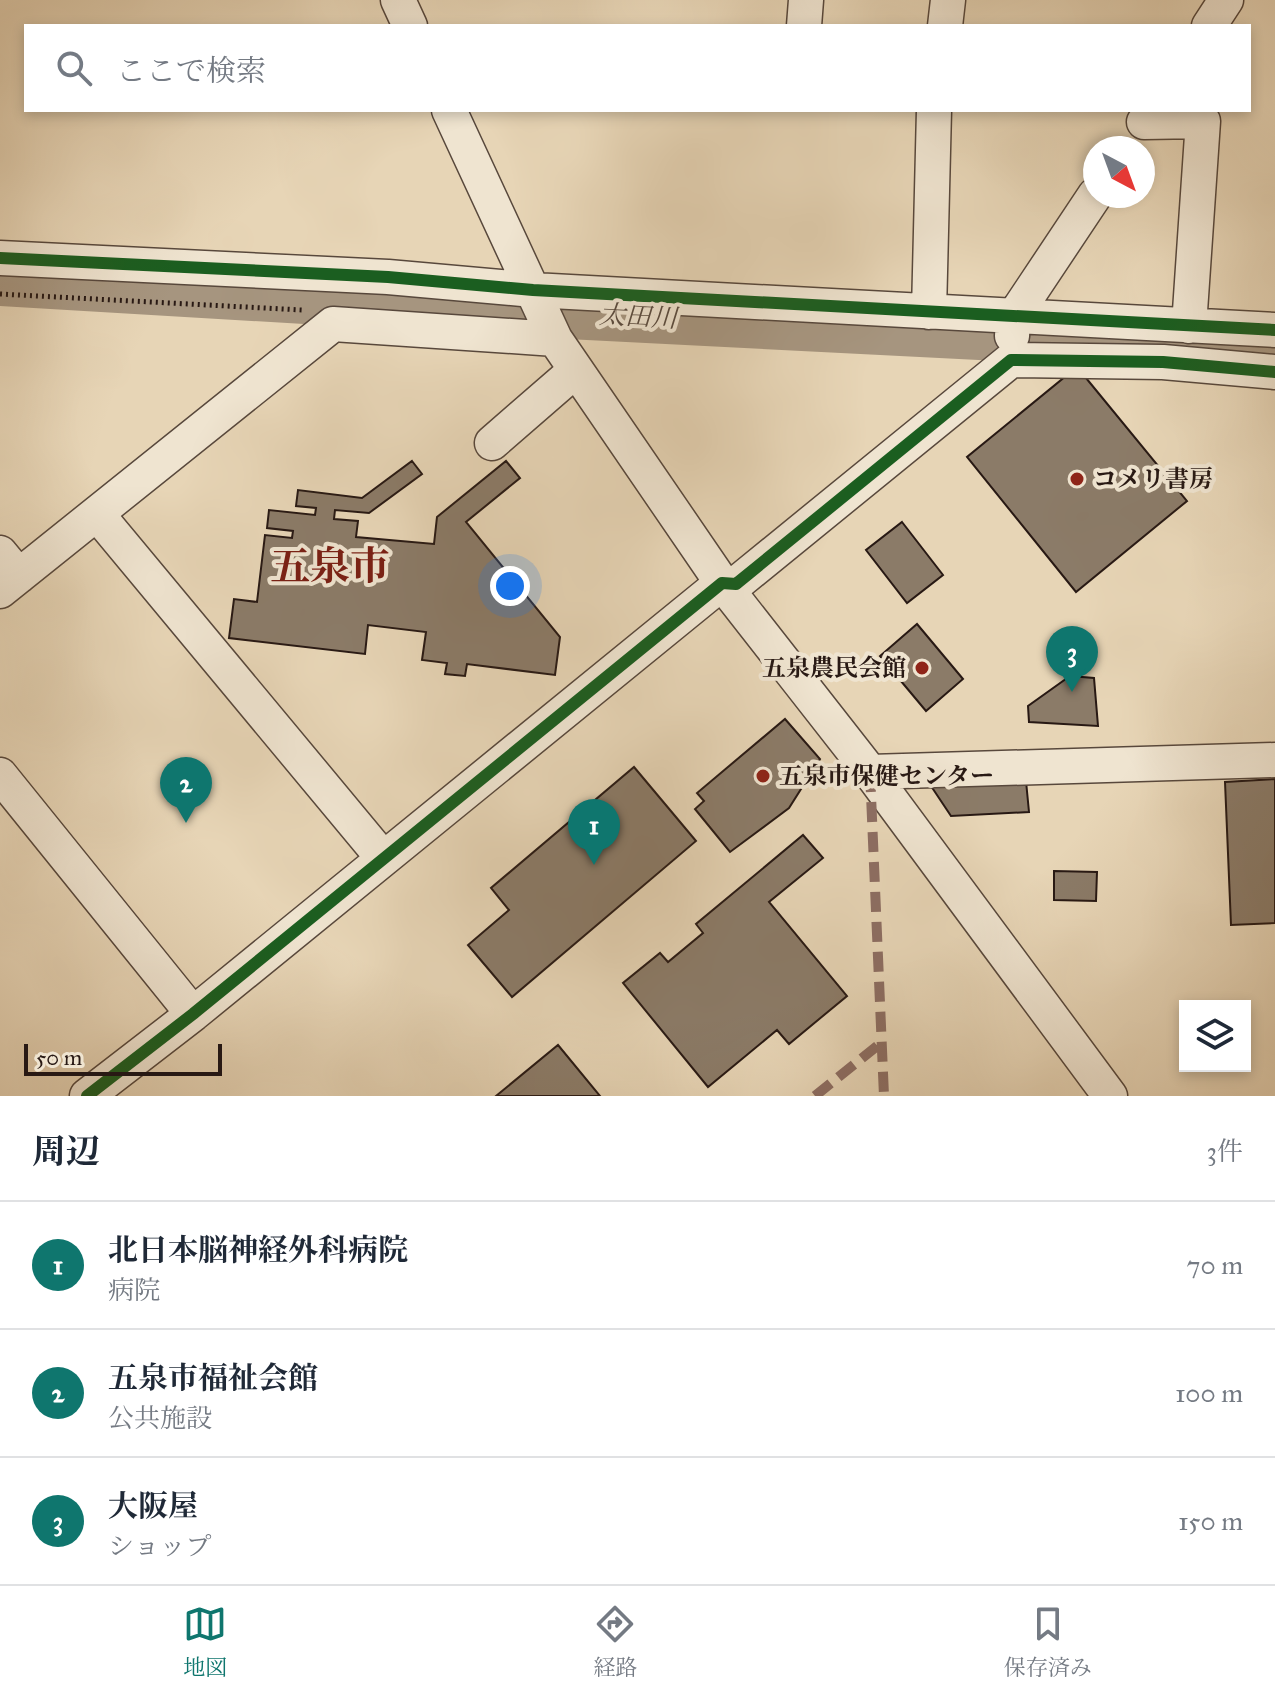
<!DOCTYPE html>
<html lang="ja">
<meta charset="utf-8">
<style>
body{margin:0;font-family:"IM FELL Great Primer","Noto Serif JP",serif;background:#f6f6f7;color:#1f2937}
.controls{position:absolute;right:24px;bottom:24px;display:grid;overflow:hidden;border-radius:0px;box-shadow:0 4px 12px #0003}
.controls button{width:72px;height:72px;display:grid;place-items:center;padding:0;border:0;border-bottom:2px solid #e0e1e3;background:#fff;color:#1f2937;font:40px sans-serif}
.compass{position:absolute;left:1083px;top:136px;width:72px;height:72px;border-radius:50%;background:#fff;box-shadow:0 4px 12px #0003;rotate:139deg}
.scale{position:absolute;left:24px;bottom:20px;width:198px;box-sizing:border-box;padding-left:8px;border:4px solid #281914;border-top:0;font-size:22px;line-height:28px;white-space:nowrap;color:#281914;-webkit-text-stroke:6px #efe4d0;paint-order:stroke}
.you{position:absolute;left:510px;top:586px;width:28px;height:28px;margin:-20px;border:6px solid #fff;border-radius:50%;background:#1a73e8;box-shadow:0 0 0 12px #1a73e833}
.badge{display:grid;place-items:center;width:52px;height:52px;border-radius:50%;background:#0f766e;color:#fff;font-size:26px;font-weight:700}
.pin{position:absolute;translate:-50% -66px;filter:drop-shadow(0 2px 4px #0008)}
.pin::after{content:'';position:absolute;top:42px;width:28px;height:24px;background:inherit;clip-path:polygon(0 0,100% 0,50% 100%)}
.list{margin:0;padding:0;list-style:none}
h2{display:flex;justify-content:space-between;align-items:center;height:104px;margin:0;padding:0 32px;font-size:34px}
h2 small{font-size:26px;font-weight:400;color:#747a83}
.list li{display:grid;grid-template-columns:52px 1fr auto;gap:24px;align-items:center;box-sizing:border-box;height:128px;padding:0 32px;border-top:2px solid #e0e1e3}
.list b{display:block;font-size:30px;white-space:nowrap}
.list p{margin:0;font-size:26px;white-space:nowrap;color:#747a83}
.list em{font-size:26px;font-style:normal;color:#747a83}
.icon{flex:none;width:44px;height:44px;fill:none;stroke:currentColor;stroke-width:2;stroke-linecap:round;stroke-linejoin:round}
.map{position:relative;flex:none;width:1275px;height:1096px;overflow:hidden}
.search{position:absolute;background:#fff;box-shadow:0 4px 12px #0003;left:24px;right:24px;top:24px;height:88px;display:flex;align-items:center;gap:20px;box-sizing:border-box;padding:0 28px;border-radius:0px;color:#747a83;font-size:30px}
.sheet{height:488px;background:#fff}
nav{display:flex;justify-content:space-around;align-items:center;box-sizing:border-box;height:112px;border-top:2px solid #e0e1e3;background:#fff;font-size:22px;color:#747a83}
nav a{display:grid;justify-items:center;gap:4px}
nav .on{color:#0f766e}
.map>svg:first-child{display:block}
.lines{fill:none;stroke-linecap:round;stroke-linejoin:round}
.river{stroke:#a6957f;stroke-width:48}
.building{fill:#8b7b68;stroke:#281914;stroke-width:2}
.minor-casing{stroke:#58483c;stroke-width:37}
.path{stroke:#281914;stroke-width:5;stroke-dasharray:2 4;stroke-linecap:butt}
.minor{stroke:#efe4d0;stroke-width:34}
.quiet{stroke:#8d6e63;stroke-width:10;stroke-dasharray:20 10;stroke-linecap:butt}
.cycleway-casing{stroke:#efe4d0;stroke-width:17}
.cycleway{stroke:#1b5e20;stroke-width:12}
.poi-dot{fill:#8f2418;stroke:#efe4d0;stroke-width:3}
.labels{text-anchor:middle;stroke-width:8;stroke-linejoin:round;paint-order:stroke}
.poi-label{font-size:24px;font-weight:bold;fill:#281914;stroke:#efe4d0;text-anchor:start}
.water-label{font-size:26px;font-style:italic;fill:#5a4b3f;stroke:#efe4d0}
.town-label{font-size:40px;font-weight:bold;fill:#7a1f14;stroke:#efe4d0}
</style>
<div class="map">
<svg width="1275" height="1096" viewBox="0 0 1275 1096">
<rect width="100%" height="100%" fill="#e7d5b6"/>
<filter id="stains"><feTurbulence type="fractalNoise" baseFrequency=".0025" numOctaves="4"/><feColorMatrix values="0 0 0 0 .2 0 0 0 0 .09 0 0 0 0 .02 0 0 0 .5 -.17"/></filter>
<radialGradient id="worn" r=".72"><stop offset=".6" stop-color="#630" stop-opacity="0"/><stop offset="1" stop-color="#630" stop-opacity=".3"/></radialGradient>
<g class="lines">
<path class="river" d="M0,282L489,311L1275,351"/>
</g>
<path class="building" d="M1077,367L1187,501L1076,592L967,457Z
M412,461L422,474L369,513L335,510L334,519L358,521L356,537L434,544L437,517L506,461L520,478L466,522L560,637L555,675L467,664L465,676L445,674L447,663L422,660L426,632L368,625L365,654L229,638L234,599L257,602L265,535L292,538L293,531L267,528L269,510L315,515L316,508L296,506L298,490L362,498Z
M902,522L943,575L907,603L866,550Z
M917,624L963,679L926,711L880,656Z
M1070,676L1094,678L1098,726L1029,722L1028,706Z
M785,719L820,759L789,808L730,852L695,809L704,801L697,793Z
M634,767L696,841L512,997L468,945L509,910L491,888Z
M1275,779V923L1231,925L1225,782Z
M1026,781L1029,812L951,816L929,783Z
M803,835L823,858L769,902L847,996L789,1044L777,1030L708,1087L623,983L660,953L668,962L703,933L696,924Z
M1054,871L1097,872L1096,901L1054,900Z
M558,1045L600,1096H496Z"/>
<g class="lines">
<g class="minor-casing">
<path id="minor" d="M398,0L410,26
M804,26L806,0
M945,26L948,0
M1209,26L1226,0
M449,110L555,339L722,583L870,772L1110,1096
M1144,122L1203,121L1189,326
M0,258L388,277L533,290L1275,330
M929,312L934,110
M1012,336L1013,318L1095,195
M492,443L576,370
M97,514L383,858
M0,553L19,576
M0,591L333,324L555,339
M870,772L1275,760
M0,775L193,1014
M87,1096L193,1014L722,583L736,584L1011,360L1163,362L1275,372"/>
</g>
<path class="path" d="M0,294L302,310"/>
<use href="#minor" class="minor"/>
<path class="quiet" d="M870,772L884,1096
M815,1096L882,1042"/>
<g class="cycleway-casing">
<path id="cycleway" d="M0,258L388,277L533,290L1275,330
M87,1096L193,1014L722,583L736,584L1011,360L1163,362L1275,372"/>
</g>
<use href="#cycleway" class="cycleway"/>
</g>
<g class="poi-dot">
<circle cx="1077" cy="479" r="8"/>
<circle cx="922" cy="668" r="8"/>
<circle cx="763" cy="776" r="8"/>
</g>
<g class="labels">
<g class="poi-label">
<text x="1093" y="487">コメリ書房</text>
<text x="906" y="676" text-anchor="end">五泉農民会館</text>
<text x="779" y="784">五泉市保健センター</text>
</g>
<g class="water-label">
<text transform="translate(638 316) rotate(3)" y="9">太田川</text>
</g>
<g class="town-label">
<text x="330" y="580">五泉市</text>
</g>
</g>
<rect width="100%" height="100%" filter="url(#stains)"/>
<rect width="100%" height="100%" fill="url(#worn)"/>
</svg>
<div class="controls">
<button><svg class="icon" aria-label="layers" viewBox="0 0 24 24"><path d="M12 4l9 5-9 5-9-5zM3 14l9 5 9-5"/></svg></button>
</div>
<svg class="compass" viewBox="-18 -18 36 36"><path d="M0-13l5 13h-10z" fill="#e53935"/><path d="M0 13l5-13h-10z" fill="#747a83"/></svg>
<div class="scale">50 m</div>
<div class="you"></div>
<div class="pin badge" style="left:594px;top:865px">1</div>
<div class="pin badge" style="left:186px;top:823px">2</div>
<div class="pin badge" style="left:1072px;top:692px">3</div>
<div class="search"><svg class="icon" aria-label="search" viewBox="0 0 24 24"><circle cx="10" cy="10" r="6"/><path d="M15 15l6 6"/></svg>ここで検索</div>
</div>
<section class="sheet">
<h2>周辺<small>3件</small></h2>
<ul class="list">
<li><span class="badge">1</span><div><b>北日本脳神経外科病院</b><p>病院</p></div><em>70 m</em></li>
<li><span class="badge">2</span><div><b>五泉市福祉会館</b><p>公共施設</p></div><em>100 m</em></li>
<li><span class="badge">3</span><div><b>大阪屋</b><p>ショップ</p></div><em>150 m</em></li>
</ul>
</section>
<nav>
<a class="on"><svg class="icon" aria-label="map" viewBox="0 0 24 24"><path d="M3 6l6-2 6 2 6-2v14l-6 2-6-2-6 2zM9 4v14M15 6v14"/></svg>地図</a>
<a><svg class="icon" aria-label="directions" viewBox="0 0 24 24"><path d="M12 3l9 9-9 9-9-9zM9 14v-3h6M13 9l2 2-2 2"/></svg>経路</a>
<a><svg class="icon" aria-label="saved" viewBox="0 0 24 24"><path d="M7 4h10v16l-5-4-5 4z"/></svg>保存済み</a>
</nav>
